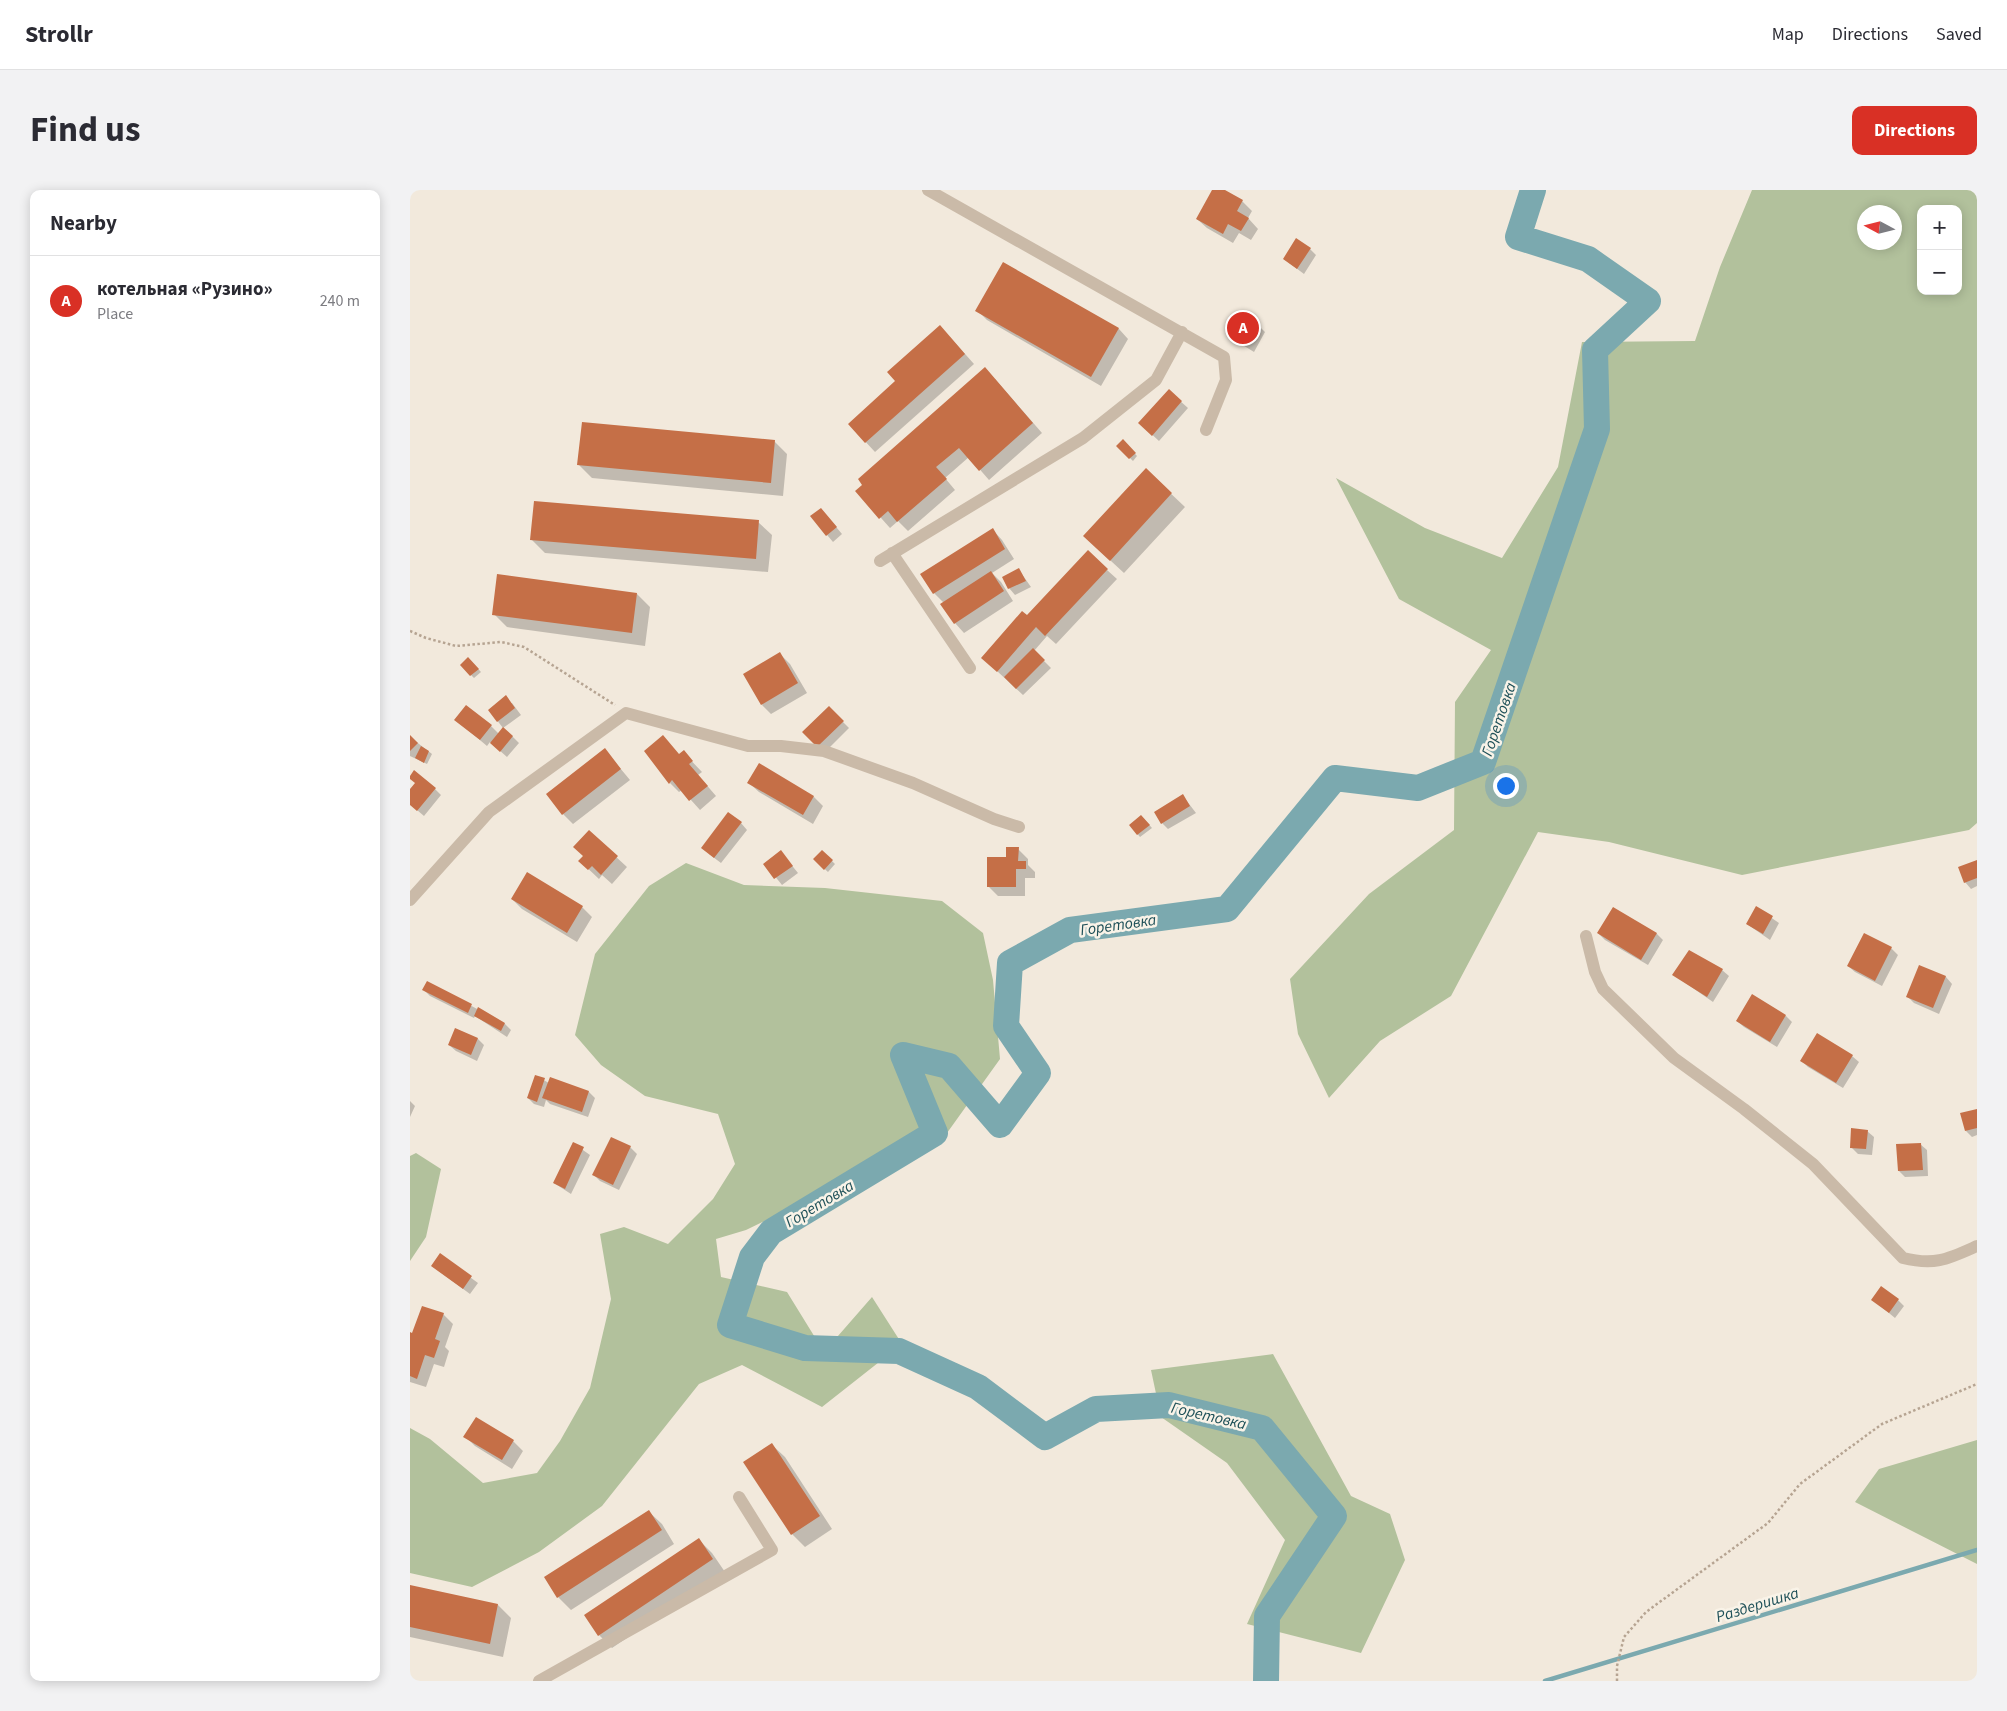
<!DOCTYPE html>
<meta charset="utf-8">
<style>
body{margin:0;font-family:"Source Sans 3",sans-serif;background:#f2f2f3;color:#2b2b33}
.controls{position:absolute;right:15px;top:15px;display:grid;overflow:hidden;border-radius:10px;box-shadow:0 2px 12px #0003}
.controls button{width:45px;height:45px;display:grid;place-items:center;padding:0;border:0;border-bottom:1px solid #e1e1e2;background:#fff;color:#2b2b33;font:25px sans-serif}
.compass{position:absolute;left:1447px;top:15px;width:45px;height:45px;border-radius:50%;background:#fff;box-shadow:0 2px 12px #0003;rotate:277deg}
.you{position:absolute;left:1095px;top:595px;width:18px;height:18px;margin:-12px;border:4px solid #fff;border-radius:50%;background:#1a73e8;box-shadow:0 0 0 8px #1a73e833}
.badge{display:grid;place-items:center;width:32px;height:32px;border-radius:50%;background:#d93025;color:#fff;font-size:16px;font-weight:700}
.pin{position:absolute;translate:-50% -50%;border:2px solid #fff;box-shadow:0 1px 5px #0006}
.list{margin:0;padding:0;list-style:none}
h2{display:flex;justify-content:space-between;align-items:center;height:65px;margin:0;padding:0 20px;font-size:21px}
h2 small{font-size:16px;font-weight:400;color:#7c7c81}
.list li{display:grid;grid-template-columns:32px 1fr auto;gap:15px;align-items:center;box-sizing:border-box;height:90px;padding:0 20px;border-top:1px solid #e1e1e2}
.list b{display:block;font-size:19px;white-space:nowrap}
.list p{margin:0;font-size:16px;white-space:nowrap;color:#7c7c81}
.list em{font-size:16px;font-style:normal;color:#7c7c81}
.map{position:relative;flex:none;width:1567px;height:1491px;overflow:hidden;border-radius:10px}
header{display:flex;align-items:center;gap:30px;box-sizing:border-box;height:70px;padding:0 25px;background:#fff;border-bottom:1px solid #e1e1e2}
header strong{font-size:24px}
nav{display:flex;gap:28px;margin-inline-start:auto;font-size:18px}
.intro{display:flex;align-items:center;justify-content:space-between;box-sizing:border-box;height:120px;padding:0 30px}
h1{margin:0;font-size:35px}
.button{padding:12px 22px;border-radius:10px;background:#d93025;color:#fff;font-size:18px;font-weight:700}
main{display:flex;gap:30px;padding:0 30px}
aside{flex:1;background:#fff;border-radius:10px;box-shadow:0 2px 12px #0003}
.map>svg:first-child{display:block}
.green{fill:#b2c19c;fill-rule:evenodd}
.shadow{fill:#0003}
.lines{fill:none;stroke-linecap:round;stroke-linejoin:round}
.stream{stroke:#7ba9af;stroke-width:4.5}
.river{stroke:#7ba9af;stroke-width:26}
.building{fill:#c56f47}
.path{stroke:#b6a492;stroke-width:2.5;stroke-dasharray:2.5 2.5;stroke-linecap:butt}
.minor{stroke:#cabaa8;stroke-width:12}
.labels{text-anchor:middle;stroke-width:5;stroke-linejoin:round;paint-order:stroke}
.water-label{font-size:16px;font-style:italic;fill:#1e5058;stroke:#f9f3e8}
</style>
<header>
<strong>Strollr</strong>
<nav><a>Map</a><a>Directions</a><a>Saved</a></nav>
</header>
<div class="intro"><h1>Find us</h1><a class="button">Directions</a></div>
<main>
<aside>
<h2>Nearby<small></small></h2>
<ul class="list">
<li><span class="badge">A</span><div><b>котельная «Рузино»</b><p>Place</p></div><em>240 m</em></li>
</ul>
</aside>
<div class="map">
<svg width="1567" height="1491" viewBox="0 0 1567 1491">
<rect width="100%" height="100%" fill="#f2e9dc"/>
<path class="green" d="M1342,0H1567V633L1559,640L1332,685L1199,652L1128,642L1041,806L970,851L919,908L888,844L880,789L959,704L1044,640L1045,512L1081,460L989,409L926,288L1015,338L1092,368L1148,277L1172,152L1285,151L1310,77ZM1511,19H1548V101H1511ZM1454,22H1484V52H1454Z
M276,673L334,695L415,698L532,711L573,743L583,790L590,869L537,943L336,1040L306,1049L311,1087L377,1102L414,1162L462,1107L492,1154L412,1217L332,1175L289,1194L192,1316L129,1362L62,1397L0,1383V1238L20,1249L73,1293L127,1283L150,1251L180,1198L201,1109L190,1044L214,1037L258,1054L303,1009L325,974L308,924L235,906L191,875L165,845L185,764L239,696Z
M6,963L31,979L16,1047L0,1071V966Z
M863,1164L941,1306L980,1324L995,1370L951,1463L837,1434L875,1350L817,1273L751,1227L741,1180Z
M1567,1250V1374L1445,1312L1469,1279Z"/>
<path class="shadow" d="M804,0H813L832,11L842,21L838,28L848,39L841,50L829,43L823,53L797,38L787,29Z
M900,59L906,65L894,84L874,69Z
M594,73L709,139L718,149L691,196L577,130L567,120Z
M845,132L855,142L844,162L831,154L821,145Z
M540,147L564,174L465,262L439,234Z
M585,189L632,243L579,290L559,267L535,288L545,300L498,341L488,331L480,338L447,301Z
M759,201L778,218L749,251L736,239Z
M364,251L377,264L373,306L182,288L169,275Z
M713,251L727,266L723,271L708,256Z
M736,280L775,317L714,383L688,359Z
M411,319L432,344L423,352L402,327Z
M348,332L362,345L358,382L135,363L122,350Z
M583,340L592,350L604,369L582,383L591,392L603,411L554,443L545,433L534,413L524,403Z
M609,380L621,397L605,405L599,398Z
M697,380L707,389L646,454L637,446L624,461L641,478L613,505L573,468L617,427Z
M227,404L240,417L235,456L97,437L84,424Z
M370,464L380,474L397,503L361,524L352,515Z
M58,468L71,482L64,488L51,475Z
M102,513L111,525L93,538L79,520Z
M419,518L439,538L414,563L394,542Z
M46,530L81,536L89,544L102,546L109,553L97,567L80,552L77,556Z
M0,547L22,564L17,574L0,566Z
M195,560L220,590L163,634L153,624Z
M273,562L292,582L288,585L306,606L290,620L272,600L269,602L260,593L270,565Z
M349,575L404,607L413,616L403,634L349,602L339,593Z
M25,599L31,605L14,626L0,614V601Z
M773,606L786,623L758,639L752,633Z
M734,629L742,638L730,647L720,635Z
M331,633L337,640L311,673L299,664Z
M179,642L217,677L202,694L192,685L189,689L170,671L174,666Z
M608,659L618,669V675L625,682V688H615V706H588L578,696L597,669Z
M412,661L425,674L418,682L404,669Z
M371,662L388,683L372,695L355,674Z
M1567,671V696L1561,699L1555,692Z
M102,709L172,717L182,727L167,752L112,719Z
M1203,718L1247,744L1253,750L1238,775L1195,750L1188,743Z
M1347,718L1369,733L1360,750L1337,734Z
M1454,745L1481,758L1488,765L1472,796L1445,782L1438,776Z
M1510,777L1536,787L1542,794L1529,824L1504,813L1498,807Z
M1312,780L1319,786L1303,812L1264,785Z
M17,792L95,834L101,840L97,847L65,826L64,828L20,806L14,800Z
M1376,826L1382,832L1367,857L1334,837L1327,831Z
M46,839L68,849L74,855L67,871L46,861L39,855Z
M1442,866L1449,872L1433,898L1398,877L1392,871Z
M126,886L139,893L140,888L179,902L185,908L178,927L140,914L136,910L134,917L124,914L118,908Z
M0,911L5,916L0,927Z
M1567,920V945L1562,947L1556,941Z
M1457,941L1464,947L1462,965L1448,964L1441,957Z
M163,953L180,965L161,1004L144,993Z
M1510,954L1517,960L1518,986L1495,987L1489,981Z
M220,957L227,964L209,1000L190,991L184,985Z
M30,1065L68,1093L60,1104L22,1076Z
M1463,1110H1488L1494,1116L1485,1128Z
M33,1124L43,1134L35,1157L39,1161L34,1177L24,1174L16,1197L0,1192V1144L3,1145Z
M66,1228L103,1251L113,1261L102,1279L65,1256L55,1246Z
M361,1254L375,1267L422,1339L395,1357L382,1344Z
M238,1321L252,1334L264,1354L161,1420L148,1407Z
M289,1350L302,1363L315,1382L202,1458L189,1445Z
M0,1396L88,1415L101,1428L93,1467L0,1447Z"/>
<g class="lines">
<path class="stream" d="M1135,1491L1567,1360"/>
<path class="river" d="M856,1491L857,1426L924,1326L852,1238L759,1215L686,1219L635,1247L568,1197L489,1161L395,1158L320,1135L342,1067L361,1042L525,943L493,865L539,876L590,935L628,883L596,836L600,773L660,740L817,719L925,588L1008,598L1073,572L1187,239L1185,160L1238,111L1178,69L1108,47L1123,0"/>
</g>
<path class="building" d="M802,0H815L833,10L827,21L839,28L831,41L818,34L813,44L786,29Z
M886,48L901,58L887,79L873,69Z
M593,72L709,138L681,187L565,121Z
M831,123L846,131L834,153L819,145Z
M530,135L555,164L455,253L438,234L485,191L477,182Z
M575,177L623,233L569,281L549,258L526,277L537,289L487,332L478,321L469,329L445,301L452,295L448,289Z
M759,199L772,211L742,246L728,233Z
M172,232L365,250L361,293L167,275Z
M713,249L726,263L719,269L706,256Z
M736,278L762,303L700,371L673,346Z
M124,311L349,330L346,369L120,350Z
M411,318L427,337L416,346L400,326Z
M583,338L595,359L523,404L510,384Z
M678,360L698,379L635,446L626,437L587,482L571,468L612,421L617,425Z
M609,378L616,391L598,399L592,387Z
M581,381L594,401L544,434L530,414Z
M87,384L227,403L222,443L82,425Z
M623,458L635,470L606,499L594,487Z
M370,462L388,493L351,515L333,484Z
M58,467L69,479L60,486L50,475Z
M96,505L105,518L87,532L78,520Z
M56,515L82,535L70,550L44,530Z
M419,516L434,531L407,557L392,542Z
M93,537L103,546L90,562L80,553Z
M0,545L8,553L0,561Z
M253,545L269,564L274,560L283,571L279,574L298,596L279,611L262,590L259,594L234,561Z
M11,556L19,561L14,573L5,568Z
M195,558L211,579L152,625L136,604Z
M349,573L404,606L393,625L337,593Z
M4,580L26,598L7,621L0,615V599L5,593L0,589V586Z
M773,604L780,616L751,634L744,622Z
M318,622L332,632L304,668L291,658Z
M731,625L740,635L727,645L719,635Z
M179,640L208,666L191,685L182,676L178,680L168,671L173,666L163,657Z
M596,657H609L608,671H616V679H606V697H577V667H596Z
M371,660L383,676L364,689L353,674Z
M412,660L423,670L414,680L403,669Z
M1567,670V688L1554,693L1548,677Z
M117,682L173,716L157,743L101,709Z
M1346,716L1363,726L1353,744L1336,734Z
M1203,717L1247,743L1231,770L1187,743Z
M1454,743L1482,757L1465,791L1437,776Z
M1279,760L1313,779L1297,807L1262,785Z
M1509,775L1536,786L1523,818L1496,807Z
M17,791L62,814L58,823L12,800Z
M1342,804L1376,825L1360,852L1326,831Z
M68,817L95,833L91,841L64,826Z
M45,838L68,848L61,865L38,855Z
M1407,843L1443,865L1426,893L1390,871Z
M125,885L135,888L127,912L117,908Z
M140,887L179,901L172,922L132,908Z
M1567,919V938L1555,941L1550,923Z
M1441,938L1458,940L1456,959L1440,958Z
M201,947L221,956L203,995L182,985Z
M163,952L174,957L155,999L143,993Z
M1511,953L1513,980L1488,981L1486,954Z
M30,1063L62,1086L53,1099L21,1076Z
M1471,1096L1489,1109L1479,1123L1461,1110Z
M12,1116L34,1123L25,1149L30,1151L24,1168L15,1165L7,1189L0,1186V1142L2,1143Z
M66,1227L104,1250L92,1270L53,1247Z
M362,1253L410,1326L381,1345L333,1272Z
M239,1320L252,1340L147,1408L134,1387Z
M289,1348L303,1369L188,1446L174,1425Z
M0,1395L88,1414L80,1454L0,1437Z"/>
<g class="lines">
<path class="path" d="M0,441L16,448L46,456L91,452L114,457L205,515
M1207,1491V1476L1214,1447L1236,1422L1358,1333L1390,1294L1472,1234L1567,1194"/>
<path class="minor" d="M518,0L814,167L816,190L796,240
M482,363L560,478
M470,371L673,248L746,190L772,142
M0,710L79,622L216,523L338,556H371L414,561L503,593L584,629L609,637
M1176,746L1185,782L1193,799L1264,868L1334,919L1403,974L1493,1068C1525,1076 1538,1069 1567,1056
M129,1491L362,1360L329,1307"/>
</g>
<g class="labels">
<g class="water-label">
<text transform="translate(1088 529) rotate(-71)" y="6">Горетовка</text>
<text transform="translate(708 734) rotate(-8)" y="6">Горетовка</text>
<text transform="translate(409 1013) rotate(-31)" y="6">Горетовка</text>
<text transform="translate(799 1225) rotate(13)" y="6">Горетовка</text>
<text transform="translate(1347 1414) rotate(-17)" y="6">Раздеришка</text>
</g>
</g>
</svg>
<div class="controls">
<button>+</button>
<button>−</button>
</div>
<svg class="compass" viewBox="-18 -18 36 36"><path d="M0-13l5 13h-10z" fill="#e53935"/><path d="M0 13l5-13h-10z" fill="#7c7c81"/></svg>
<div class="you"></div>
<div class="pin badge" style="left:833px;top:138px">A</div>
</div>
</main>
